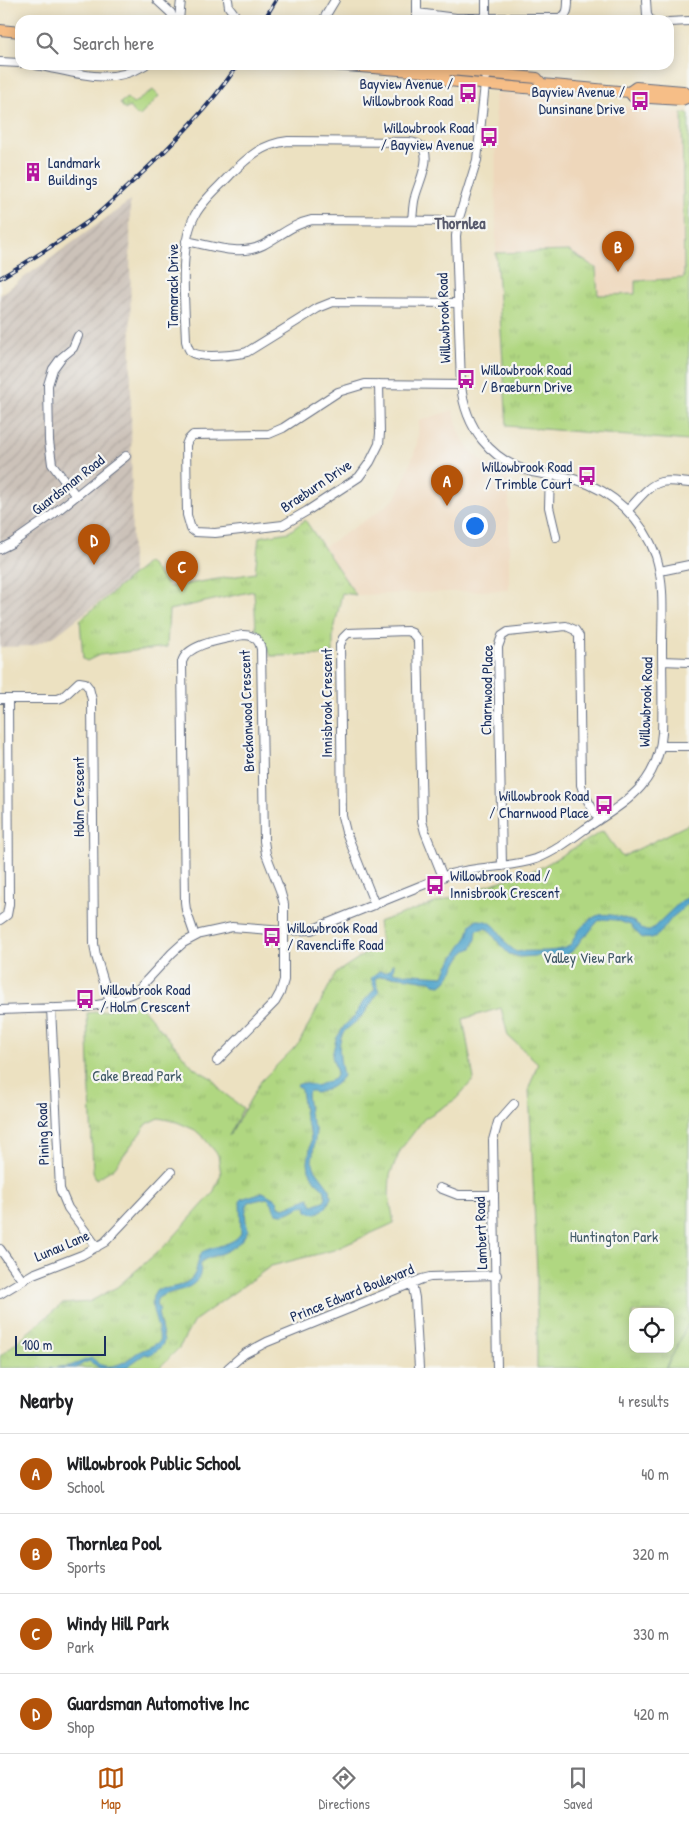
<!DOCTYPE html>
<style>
body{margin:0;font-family:"Patrick Hand",sans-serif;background:#f6f6f6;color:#202124}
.controls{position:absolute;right:15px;bottom:15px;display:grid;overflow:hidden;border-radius:10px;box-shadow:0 2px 12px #0003}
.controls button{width:45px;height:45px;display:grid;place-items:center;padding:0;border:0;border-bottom:1px solid #e0e0e0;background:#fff;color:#202124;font:25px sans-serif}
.scale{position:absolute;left:15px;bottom:12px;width:91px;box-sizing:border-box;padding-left:5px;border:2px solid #1b2f5e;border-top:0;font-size:14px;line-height:18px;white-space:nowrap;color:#1b2f5e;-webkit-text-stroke:4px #f6f6f2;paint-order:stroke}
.you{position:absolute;left:474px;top:525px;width:18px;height:18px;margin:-12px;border:4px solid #fff;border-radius:50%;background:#1a73e8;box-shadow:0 0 0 8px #1a73e833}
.badge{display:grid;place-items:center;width:32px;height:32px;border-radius:50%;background:#b45309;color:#fff;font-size:16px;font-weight:700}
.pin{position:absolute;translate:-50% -41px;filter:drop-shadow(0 1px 2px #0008)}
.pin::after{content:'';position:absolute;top:26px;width:18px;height:15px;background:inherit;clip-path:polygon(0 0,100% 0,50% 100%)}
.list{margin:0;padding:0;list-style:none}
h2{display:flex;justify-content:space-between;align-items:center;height:65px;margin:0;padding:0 20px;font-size:21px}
h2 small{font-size:16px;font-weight:400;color:#757577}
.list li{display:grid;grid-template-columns:32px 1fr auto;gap:15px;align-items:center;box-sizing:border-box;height:80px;padding:0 20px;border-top:1px solid #e0e0e0}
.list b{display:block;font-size:19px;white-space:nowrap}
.list p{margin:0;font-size:16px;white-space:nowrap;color:#757577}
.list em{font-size:16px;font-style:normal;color:#757577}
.icon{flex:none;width:28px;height:28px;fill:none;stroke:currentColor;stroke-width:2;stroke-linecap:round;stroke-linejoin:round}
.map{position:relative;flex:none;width:689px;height:1368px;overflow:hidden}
.search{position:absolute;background:#fff;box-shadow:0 2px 12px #0003;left:15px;right:15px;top:15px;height:55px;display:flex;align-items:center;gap:12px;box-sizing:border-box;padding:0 18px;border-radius:15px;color:#757577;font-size:19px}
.sheet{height:385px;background:#fff}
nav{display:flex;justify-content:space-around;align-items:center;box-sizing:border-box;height:70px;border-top:1px solid #e0e0e0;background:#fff;font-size:14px;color:#757577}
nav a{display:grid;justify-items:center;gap:2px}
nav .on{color:#b45309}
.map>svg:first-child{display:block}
.built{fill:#eed7bb}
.industrial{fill:url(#industrial-furrows)}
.grass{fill:#b0d781;stroke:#668370}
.park{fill:url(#park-tufts);stroke:#668370;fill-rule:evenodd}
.water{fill:#51a5cc;stroke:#366a95}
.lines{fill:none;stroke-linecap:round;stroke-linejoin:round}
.minor-casing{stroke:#646d81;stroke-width:10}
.major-casing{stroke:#646d81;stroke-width:12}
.minor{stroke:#fff;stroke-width:8}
.major{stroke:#f6be87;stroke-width:10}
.rail-casing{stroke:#1b2f5e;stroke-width:4}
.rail{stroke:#f6f6f2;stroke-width:2;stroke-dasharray:5.5;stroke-linecap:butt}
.labels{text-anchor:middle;stroke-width:4.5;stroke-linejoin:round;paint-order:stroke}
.poi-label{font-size:15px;fill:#1b2f5e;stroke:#f6f6f2;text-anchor:end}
.street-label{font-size:15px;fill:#1b2f5e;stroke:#f6f6f2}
.park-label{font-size:15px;fill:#405967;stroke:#f6f6f2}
.neighbourhood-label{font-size:16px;font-weight:bold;fill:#585a6c;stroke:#f6f6f2}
</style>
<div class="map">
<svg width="689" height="1368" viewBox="0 0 689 1368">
<defs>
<pattern id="industrial-furrows" width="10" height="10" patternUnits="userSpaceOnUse" patternTransform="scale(1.25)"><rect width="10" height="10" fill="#ccc2b9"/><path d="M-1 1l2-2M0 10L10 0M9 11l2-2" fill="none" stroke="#afa7a1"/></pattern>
<pattern id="park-tufts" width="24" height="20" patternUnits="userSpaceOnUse" patternTransform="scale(1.25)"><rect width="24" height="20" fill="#b0d781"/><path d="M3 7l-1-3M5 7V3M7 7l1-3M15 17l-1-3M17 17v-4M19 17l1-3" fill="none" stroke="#97b972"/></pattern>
</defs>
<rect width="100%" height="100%" fill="#f6f6f2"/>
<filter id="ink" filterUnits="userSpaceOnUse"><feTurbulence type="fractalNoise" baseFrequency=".02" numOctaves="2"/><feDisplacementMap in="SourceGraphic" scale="10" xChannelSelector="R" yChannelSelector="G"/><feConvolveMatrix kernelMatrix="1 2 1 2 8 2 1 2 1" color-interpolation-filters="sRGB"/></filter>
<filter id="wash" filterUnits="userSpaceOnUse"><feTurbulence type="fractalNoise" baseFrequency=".0096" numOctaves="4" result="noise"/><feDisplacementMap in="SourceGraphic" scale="20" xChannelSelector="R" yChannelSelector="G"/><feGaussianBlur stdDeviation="1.12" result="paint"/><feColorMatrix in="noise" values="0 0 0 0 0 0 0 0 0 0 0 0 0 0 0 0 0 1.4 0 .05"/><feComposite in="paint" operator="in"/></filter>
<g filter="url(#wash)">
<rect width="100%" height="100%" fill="#ece1c1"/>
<path class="built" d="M500,92L682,113L684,278L507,426L496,253L495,95Z
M453,410L460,434L469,449L488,466L509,474V590L356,595L324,547L375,514L396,498L407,473L417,444L419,421Z"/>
<path class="industrial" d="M130,201L132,576L55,636L32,646L0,647V295Z"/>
<path class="grass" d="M689,1322V1368H666Z"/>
<path class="park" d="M153,90L159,96L140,116L136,115L129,107L125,110L120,103L127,98L133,104Z
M682,113L689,114V441L507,426L496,253L569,251L596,268L598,295L635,294V281L684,278Z
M305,520L356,595L342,593L333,635V655L271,656L264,641L256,630L254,591L169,610L167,647L99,655L87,661L83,659L80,620L148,562L169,587L255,573L259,537L289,532Z
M689,824V1322L666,1368H537V1273L529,1088L538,1063L508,1036L501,1008L463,1019L474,1079L456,1099L424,1119L401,1149L390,1175L389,1195L394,1223L334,1250L271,1266L194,1321L179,1348L159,1368H0V1356L62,1304L89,1302L117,1287L168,1243L213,1193L221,1174L218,1155L204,1138L195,1130L177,1122L159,1118L147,1124L114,1168L96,1179L93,1172L87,1013L105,1011L125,1002L139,1004L194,1068L213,1079L220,1090L243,1108L229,1136L261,1081L299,1043L336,973L381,943L378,922L540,868L603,831L622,857ZM633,1312H670V1349H633Z"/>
<path class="water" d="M689,897V903C684,905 684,907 680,911C677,914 673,916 671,919C662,930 658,941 642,938L630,925L616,920L602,919L597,922L587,935L582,938L574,950L565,956L548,955L520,957L509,954L501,946L489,930L485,928L477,930L476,939L472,948C456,953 457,974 441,985L434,984L431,981C416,980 388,973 375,978L379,992C372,1000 368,1011 360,1018C355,1023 347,1028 343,1033C336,1044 341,1064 343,1076C337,1085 326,1091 315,1093L313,1091H310L307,1094L309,1113L316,1132L312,1161L315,1169L330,1189L331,1197L327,1206L324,1209L316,1214L311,1213L307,1211L306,1206C295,1206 287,1219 275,1212L272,1203L267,1198L249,1202C244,1209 245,1221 248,1230C242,1243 231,1250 217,1255C211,1257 206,1258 201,1262C200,1266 201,1274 199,1277C191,1293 169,1289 157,1299L156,1305L160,1310L158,1313L164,1341C162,1348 155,1352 149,1355L145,1354L125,1368H100L89,1361L84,1363L76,1368H50L70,1366L91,1358C96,1360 99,1365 104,1366C118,1368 127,1360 137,1353C143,1349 152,1347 159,1342C162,1326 144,1304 157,1289C168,1289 188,1286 194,1275C198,1268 197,1259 202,1252C213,1246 235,1245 241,1233L240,1202L241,1199L263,1192L277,1200L279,1206L284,1208L309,1198L313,1205L324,1201L326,1197L324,1189L315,1181L309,1170L308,1162L311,1141L310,1132L305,1117L301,1090L297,1085L303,1083L316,1086L334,1079L337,1073L332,1056L336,1039L345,1025L355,1016L363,1002L375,989L371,978L379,971L385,972L390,969L392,964H394L393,972L397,973L444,976L448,966L468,936L471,924L477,920C493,920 497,928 504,940C506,945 512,948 516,952C531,950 551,953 565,948C572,946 573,939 577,933C581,927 592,916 600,915C610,913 625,918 634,922C640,926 642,932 650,931L681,901Z"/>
</g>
<g filter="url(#ink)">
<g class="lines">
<g class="minor-casing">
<path id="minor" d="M157,0L171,13L173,20
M228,0L229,7L235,15
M417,0V20
M486,0V20
M646,0L647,15L650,20
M417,13L456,18H559C568,16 568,8 568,0
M179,20L181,0
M323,20L335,0
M669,22L689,21
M0,62L20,63
M36,65C75,72 109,87 145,65
M412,220C413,212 413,204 415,197C419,180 440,145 409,142L288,141C262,144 248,157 230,175C218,188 203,200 195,215C178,246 185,305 186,341C187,345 188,349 191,352C200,359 237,355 247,352L318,308L333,302L458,303
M186,241C210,245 240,257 263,245C280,236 293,224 312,220L458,221
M379,384L380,433L379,444L370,462L359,477L307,511L283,525L215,533L195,532L191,529L187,515L186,445L188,440L193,435L269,434L283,428L338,392L365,384L461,385
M550,474L549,507L556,537
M76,496L52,464L49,441L48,385L53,369L61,358L73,348L78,336
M628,510C637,501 648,485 661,482C669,480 680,482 689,483
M0,549L12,543L52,515L126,456
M660,571L689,565
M662,661L689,662
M0,699H58L63,697L79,682L85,683L89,688L92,700L94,944L96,956L110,1002
M661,746H689
M502,866L498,647L502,636L508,632L566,626L575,630L579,636L581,785L584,794L599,820
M375,905L346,832L342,816L340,645L343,638L348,633L407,631L412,633L418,640L422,821L425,832L443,877
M0,920L7,915L9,904L8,699
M195,936L186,910L185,902L182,662C187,643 226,639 243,635C253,635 259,639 261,649L264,841L266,854L280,890L284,904V980L280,993L275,1002L217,1061
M51,1008L60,1189L68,1208L97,1247
M0,1010L85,1007L103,1004L136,992L172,953L183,943L200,934L232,927L284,931L311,930L450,874C478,866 509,868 536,859C554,852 570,840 585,829C625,802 658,786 662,733C663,704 662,675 662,646C662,616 665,585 656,556C643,520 613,491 577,480C562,475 547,475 532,472C490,461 465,427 461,385L456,236L458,221L477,160L487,65
M440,1188L458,1195H494
M0,1249L22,1280
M412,1283L415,1298L419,1368
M0,1294L33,1274L82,1255L105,1242L171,1172
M228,1368L244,1354L267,1342L422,1279L430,1277L497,1275
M497,1368L493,1140L498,1122L514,1104"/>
</g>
<g class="major-casing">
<path id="major" d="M0,30L20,32
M333,65L439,73L450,70L537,78L542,84
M439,73L448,81L536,89L542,84L629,92L633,97L682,100L689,97
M629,92L636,87L683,91L689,95"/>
</g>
<use href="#minor" class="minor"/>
<use href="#major" class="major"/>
<g class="rail-casing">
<path id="rail" d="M264,20L276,0
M0,278C31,260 60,241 89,221C103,210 116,197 129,185C169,149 207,110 238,65"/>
</g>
<use href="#rail" class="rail"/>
</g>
</g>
<defs>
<g id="bus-bare" transform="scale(1.5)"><path d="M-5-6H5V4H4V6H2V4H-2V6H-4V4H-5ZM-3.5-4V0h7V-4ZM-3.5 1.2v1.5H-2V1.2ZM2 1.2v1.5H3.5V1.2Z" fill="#b5179e" stroke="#f6f6f2" stroke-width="2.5" paint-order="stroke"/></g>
<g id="building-bare" transform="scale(1.5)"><path d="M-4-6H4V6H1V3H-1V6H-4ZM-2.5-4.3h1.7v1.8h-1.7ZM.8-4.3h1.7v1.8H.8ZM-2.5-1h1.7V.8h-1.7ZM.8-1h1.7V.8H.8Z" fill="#b5179e" stroke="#f6f6f2" stroke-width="2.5" paint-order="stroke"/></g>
</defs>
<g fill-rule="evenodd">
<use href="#bus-bare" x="468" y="93"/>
<use href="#bus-bare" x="640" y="101"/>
<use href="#bus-bare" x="489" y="137"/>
<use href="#building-bare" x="33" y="172"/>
<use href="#bus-bare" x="466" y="379"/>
<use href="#bus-bare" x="587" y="476"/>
<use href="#bus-bare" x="604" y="805"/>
<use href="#bus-bare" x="435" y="885"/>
<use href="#bus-bare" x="272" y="937"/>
<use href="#bus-bare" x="85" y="999"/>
</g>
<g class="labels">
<g class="poi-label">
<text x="453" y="89">Bayview Avenue /<tspan x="453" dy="17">Willowbrook Road</tspan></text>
<text x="625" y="97">Bayview Avenue /<tspan x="625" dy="17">Dunsinane Drive</tspan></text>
<text x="474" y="133">Willowbrook Road<tspan x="474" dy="17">/ Bayview Avenue</tspan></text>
<text x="48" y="168" text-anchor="start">Landmark<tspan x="48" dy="17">Buildings</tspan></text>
<text x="481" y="375" text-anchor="start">Willowbrook Road<tspan x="481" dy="17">/ Braeburn Drive</tspan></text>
<text x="572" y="472">Willowbrook Road<tspan x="572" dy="17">/ Trimble Court</tspan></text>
<text x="589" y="801">Willowbrook Road<tspan x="589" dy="17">/ Charnwood Place</tspan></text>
<text x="450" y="881" text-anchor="start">Willowbrook Road /<tspan x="450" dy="17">Innisbrook Crescent</tspan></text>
<text x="287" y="933" text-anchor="start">Willowbrook Road<tspan x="287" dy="17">/ Ravencliffe Road</tspan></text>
<text x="100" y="995" text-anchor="start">Willowbrook Road<tspan x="100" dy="17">/ Holm Crescent</tspan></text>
</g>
<g class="street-label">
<text transform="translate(173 286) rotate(-90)" y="5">Tamarack Drive</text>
<text transform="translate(444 318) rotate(-92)" y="5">Willowbrook Road</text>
<text transform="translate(68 485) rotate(-38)" y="5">Guardsman Road</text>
<text transform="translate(316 486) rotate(-34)" y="5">Braeburn Drive</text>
<text transform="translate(487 690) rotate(-89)" y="5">Charnwood Place</text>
<text transform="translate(646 702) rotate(-88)" y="5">Willowbrook Road</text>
<text transform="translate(327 703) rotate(-90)" y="5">Innisbrook Crescent</text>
<text transform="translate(247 711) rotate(-92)" y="5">Breckonwood Crescent</text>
<text transform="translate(79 797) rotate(-90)" y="5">Holm Crescent</text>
<text transform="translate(43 1134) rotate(-92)" y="5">Pining Road</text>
<text transform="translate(481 1233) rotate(-92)" y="5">Lambert Road</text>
<text transform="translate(62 1246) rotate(-23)" y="5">Lunau Lane</text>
<text transform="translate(352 1293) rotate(-22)" y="5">Prince Edward Boulevard</text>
</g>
<g class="park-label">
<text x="588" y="963">Valley View Park</text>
<text x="137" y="1081">Cake Bread Park</text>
<text x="614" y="1242">Huntington Park</text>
</g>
<g class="neighbourhood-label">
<text x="460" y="229">Thornlea</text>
</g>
</g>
</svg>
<div class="controls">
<button><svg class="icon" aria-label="locate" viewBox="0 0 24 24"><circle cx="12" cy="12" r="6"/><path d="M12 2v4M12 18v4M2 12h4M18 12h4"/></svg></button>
</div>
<div class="scale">100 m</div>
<div class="you"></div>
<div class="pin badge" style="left:447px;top:506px">A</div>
<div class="pin badge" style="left:618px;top:272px">B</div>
<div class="pin badge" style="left:182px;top:592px">C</div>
<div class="pin badge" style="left:94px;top:565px">D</div>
<div class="search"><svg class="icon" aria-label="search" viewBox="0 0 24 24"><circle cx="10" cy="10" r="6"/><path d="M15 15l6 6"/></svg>Search here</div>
</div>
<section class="sheet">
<h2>Nearby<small>4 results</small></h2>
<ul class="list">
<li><span class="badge">A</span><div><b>Willowbrook Public School</b><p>School</p></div><em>40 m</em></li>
<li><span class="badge">B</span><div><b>Thornlea Pool</b><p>Sports</p></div><em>320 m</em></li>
<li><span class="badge">C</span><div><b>Windy Hill Park</b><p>Park</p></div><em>330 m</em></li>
<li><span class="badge">D</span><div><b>Guardsman Automotive Inc</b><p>Shop</p></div><em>420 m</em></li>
</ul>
</section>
<nav>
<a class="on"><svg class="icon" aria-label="map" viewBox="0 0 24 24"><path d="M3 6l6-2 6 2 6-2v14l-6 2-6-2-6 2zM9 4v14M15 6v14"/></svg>Map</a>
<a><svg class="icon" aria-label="directions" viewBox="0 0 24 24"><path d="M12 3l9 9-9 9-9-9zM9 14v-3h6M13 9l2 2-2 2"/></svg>Directions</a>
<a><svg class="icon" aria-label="saved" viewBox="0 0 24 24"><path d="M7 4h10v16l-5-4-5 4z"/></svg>Saved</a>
</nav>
